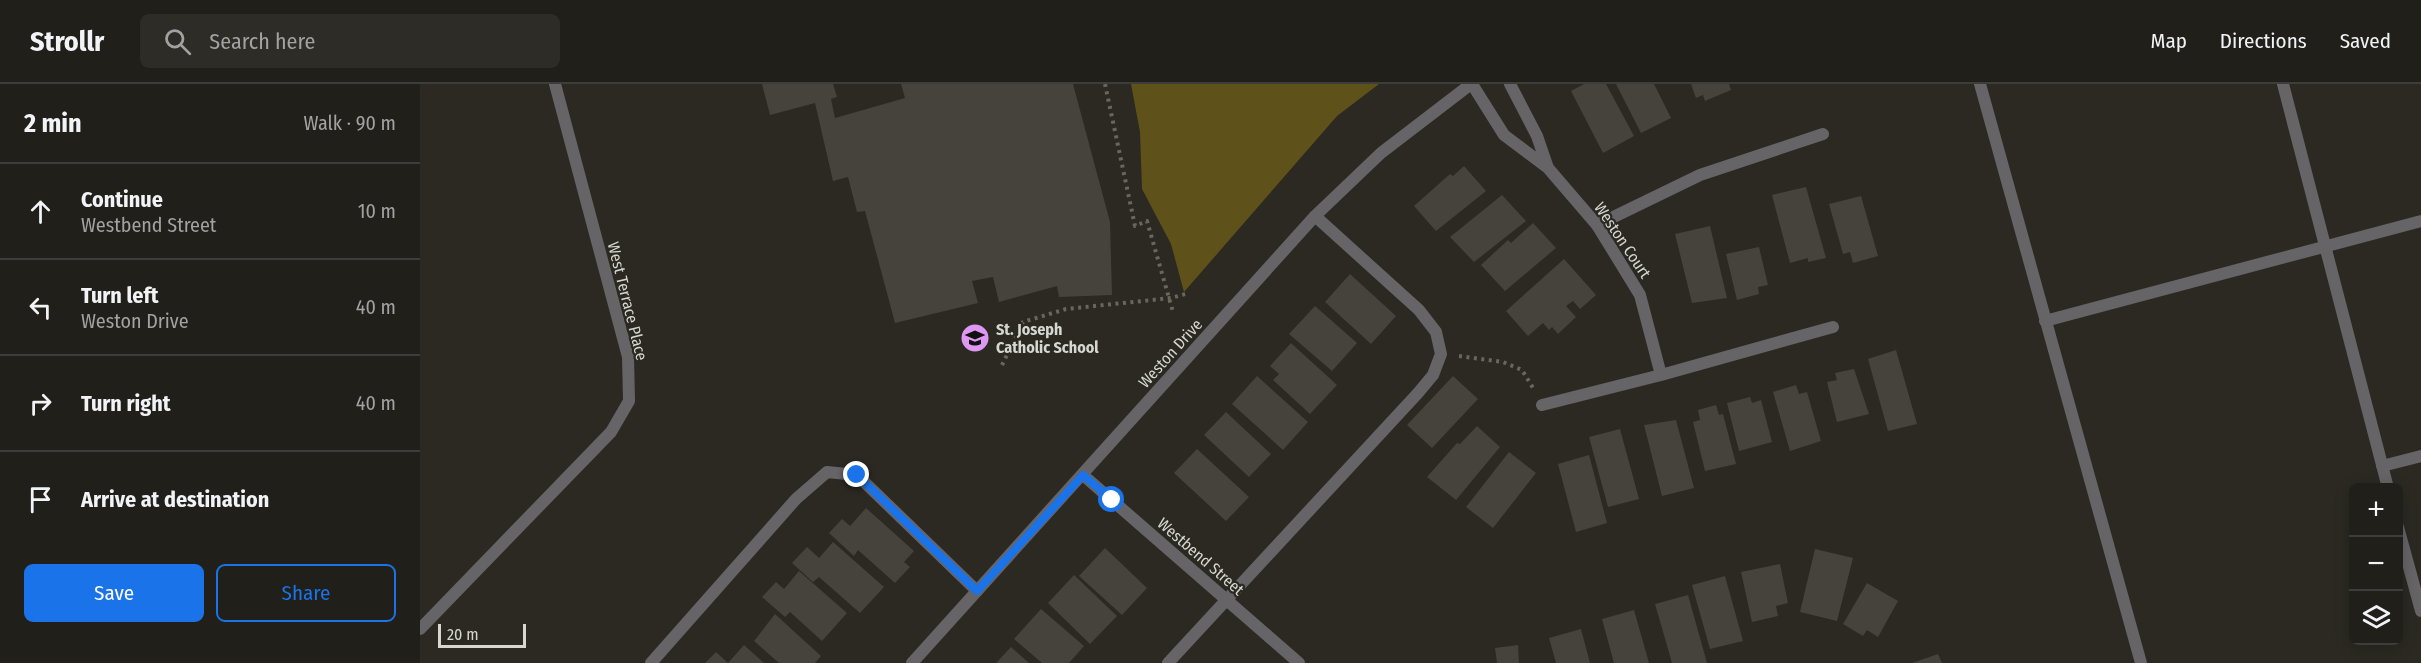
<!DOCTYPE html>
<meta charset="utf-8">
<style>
body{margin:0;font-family:"Fira Sans Condensed",sans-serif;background:#2d2c27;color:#f1f3f6}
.controls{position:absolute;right:18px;bottom:18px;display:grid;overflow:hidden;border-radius:9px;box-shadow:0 3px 15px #0003}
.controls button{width:54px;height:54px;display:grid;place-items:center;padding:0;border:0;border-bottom:2px solid #3d3d39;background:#201f1a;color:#f1f3f6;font:30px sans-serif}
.scale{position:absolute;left:18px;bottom:15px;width:88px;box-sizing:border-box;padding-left:6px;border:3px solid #d7d6d1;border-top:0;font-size:16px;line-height:21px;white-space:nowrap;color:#d7d6d1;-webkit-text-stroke:4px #2b2922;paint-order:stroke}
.stop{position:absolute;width:18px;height:18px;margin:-14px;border:4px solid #1a73e8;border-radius:50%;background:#fff}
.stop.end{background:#1a73e8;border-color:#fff;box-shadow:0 2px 6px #0008}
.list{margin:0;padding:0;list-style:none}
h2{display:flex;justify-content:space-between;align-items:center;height:78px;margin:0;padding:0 24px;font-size:26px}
h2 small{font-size:20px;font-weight:400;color:#a2a2a2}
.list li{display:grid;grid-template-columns:39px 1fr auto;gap:18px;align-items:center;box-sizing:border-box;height:96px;padding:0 24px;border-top:2px solid #3d3d39}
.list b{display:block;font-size:22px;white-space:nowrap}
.list p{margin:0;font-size:20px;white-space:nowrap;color:#a2a2a2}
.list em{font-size:20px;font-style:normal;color:#a2a2a2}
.actions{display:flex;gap:12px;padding:18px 24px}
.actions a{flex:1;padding:14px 0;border:2px solid #1a73e8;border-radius:9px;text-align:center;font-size:21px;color:#1a73e8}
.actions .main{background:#1a73e8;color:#fff}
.icon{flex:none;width:33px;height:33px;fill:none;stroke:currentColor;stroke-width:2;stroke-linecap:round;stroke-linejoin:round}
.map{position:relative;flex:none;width:2001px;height:579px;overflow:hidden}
header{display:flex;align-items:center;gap:36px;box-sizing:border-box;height:84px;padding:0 30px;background:#201f1a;border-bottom:2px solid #3d3d39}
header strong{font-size:28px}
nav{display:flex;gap:33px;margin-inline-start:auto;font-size:21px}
.search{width:420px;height:54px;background:#2d2c27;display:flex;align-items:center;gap:15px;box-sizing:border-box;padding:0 21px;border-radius:9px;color:#a2a2a2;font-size:22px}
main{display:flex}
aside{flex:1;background:#201f1a}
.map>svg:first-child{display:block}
.green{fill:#5f511a}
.building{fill:#45433c}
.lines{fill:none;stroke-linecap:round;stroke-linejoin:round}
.path{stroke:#686660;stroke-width:4;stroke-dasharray:3 4.5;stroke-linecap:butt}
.lane{stroke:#666467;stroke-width:12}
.street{stroke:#666467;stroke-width:12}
.route{stroke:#1a73e8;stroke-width:8}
.labels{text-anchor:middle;stroke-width:4.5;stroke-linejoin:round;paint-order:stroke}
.street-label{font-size:16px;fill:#d7d6d1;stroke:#2b2922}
.poi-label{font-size:16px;font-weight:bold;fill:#d7d6d1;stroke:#2b2922;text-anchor:start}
</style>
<header>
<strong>Strollr</strong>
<div class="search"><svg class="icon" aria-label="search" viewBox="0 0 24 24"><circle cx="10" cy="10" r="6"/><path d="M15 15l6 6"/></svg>Search here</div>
<nav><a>Map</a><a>Directions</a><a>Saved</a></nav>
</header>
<main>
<aside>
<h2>2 min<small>Walk · 90 m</small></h2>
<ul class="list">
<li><svg class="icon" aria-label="ahead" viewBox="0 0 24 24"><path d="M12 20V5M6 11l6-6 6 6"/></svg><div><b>Continue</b><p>Westbend Street</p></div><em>10 m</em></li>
<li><svg class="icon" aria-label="left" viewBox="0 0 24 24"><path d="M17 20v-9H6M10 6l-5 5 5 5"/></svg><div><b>Turn left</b><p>Weston Drive</p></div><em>40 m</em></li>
<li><svg class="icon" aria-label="right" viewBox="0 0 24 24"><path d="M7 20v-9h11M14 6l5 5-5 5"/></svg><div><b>Turn right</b></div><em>40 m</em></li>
<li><svg class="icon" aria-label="arrive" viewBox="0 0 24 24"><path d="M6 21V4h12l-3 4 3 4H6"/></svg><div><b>Arrive at destination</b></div></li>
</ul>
<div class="actions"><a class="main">Save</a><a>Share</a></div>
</aside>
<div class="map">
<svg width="2001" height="579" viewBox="0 0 2001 579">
<rect width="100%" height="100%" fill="#2b2922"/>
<path class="green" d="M711,0H959L917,32L764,208L751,160L722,105L720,48Z"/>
<path class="building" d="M342,0H413L417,13L411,15L415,34L485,14L481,0H653L690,138L692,211L639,213L637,202L579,218L573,193L552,197L558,219L475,239L445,127L437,128L428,93L413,97L395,19L350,31Z
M1164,0H1186L1214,52L1183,69L1151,7Z
M1196,0H1234L1251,34L1221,49Z
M1271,0H1309L1311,6L1285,17L1283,11L1276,14Z
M1044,82L1066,107L1016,147L994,122L1030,90L1033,92Z
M1386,103L1406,174L1388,178V174L1370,179L1352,111Z
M1082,111L1106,137L1054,178L1030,153Z
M1441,112L1458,172L1433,179L1430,168L1423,170L1409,120Z
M1113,139L1136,164L1085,207L1061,181L1088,156L1091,159Z
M1290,142L1307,214L1272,219L1255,150Z
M1339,163L1348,201L1338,203L1339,210L1317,216L1306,170Z
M1144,175L1176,211L1160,225L1153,217L1146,222L1156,233L1138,250L1132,243L1129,246L1123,239L1108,252L1086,227Z
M930,190L976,232L951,260L905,218Z
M895,222L937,259L912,287L869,250Z
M871,259L917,301L890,330L853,296L859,290L850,282Z
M1476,266L1497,340L1468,347L1448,275Z
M1434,285L1449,330L1417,338L1407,298L1417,296L1415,289Z
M837,292L888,338L863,366L812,320Z
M1033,292L1058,315L1012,364L987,341Z
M1376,301L1379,310L1387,308L1401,357L1370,367L1353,308Z
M1330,313L1332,319L1341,316L1352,358L1319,367L1307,319Z
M1296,321L1299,331L1303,330L1316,380L1285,387L1273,338L1280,336L1278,326Z
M806,328L851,370L829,393L784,351Z
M1256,336L1274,404L1242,412L1224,341Z
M1057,342L1080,363L1036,416L1007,393L1037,359L1040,360Z
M1200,345L1219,415L1188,423L1169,353Z
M777,365L829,413L806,437L754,389Z
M1089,368L1116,389L1073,444L1046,423Z
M1169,371L1187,439L1156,448L1138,380Z
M446,424L494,467L484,478L490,483L475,499L438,466L434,472L409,449L422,435L430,442Z
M413,458L464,503L440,529L399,493L393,498L372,479L387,463L399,474Z
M685,464L727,504L702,531L659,492Z
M1395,465L1433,474L1417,537L1380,528Z
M1360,480L1368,519L1356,522L1358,532L1332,538L1321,488Z
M379,487L427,529L402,557L370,528L365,533L342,513L356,498L364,505Z
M654,491L697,532L670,560L628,519Z
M1305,492L1323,557L1290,565L1272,501Z
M1447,499L1478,517L1458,553L1447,546L1443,552L1423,540Z
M1268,511L1287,579H1252L1235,520Z
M621,525L664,562L649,579H622L594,555Z
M1214,526L1229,579H1194L1182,535Z
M355,530L401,572L395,579H359L334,557Z
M1161,545L1170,579H1136L1129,554Z
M324,561L344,579H285L296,568L308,579Z
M1098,561L1099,579H1077L1075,564Z
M591,563L609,579H576Z
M1518,570L1522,579H1492Z"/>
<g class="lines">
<path class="path" d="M685,0L715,142L727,137L753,228
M1039,272L1083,278L1102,286L1113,304
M582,281L603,238L646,225L751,214L769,209"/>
<path class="lane" d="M1177,141L1280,91L1403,50
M231,579L376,415L407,388L437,391L557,507
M748,579L998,309L1013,291L1021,270L1016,248L999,226L895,132"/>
<path class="street" d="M1052,0L1084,51L1128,84L1177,141L1220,211L1241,291
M1090,0L1117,52L1128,84
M1560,0L1721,579
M1863,0L1968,404
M1625,237L2001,137
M1122,321L1241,291L1413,243
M1962,382L2001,372
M663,391L879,579
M1978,443L2001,527
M0,545L191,348L209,317L208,273L135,0
M492,579L895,132L961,69L1051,0"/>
</g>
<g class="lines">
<path class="route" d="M437,391L557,507L663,391L692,416"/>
</g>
<defs>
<g id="school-disc" transform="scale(1.5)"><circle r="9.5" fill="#de98f3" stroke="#2b2922"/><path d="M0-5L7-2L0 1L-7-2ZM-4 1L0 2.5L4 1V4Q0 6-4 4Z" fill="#111"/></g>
</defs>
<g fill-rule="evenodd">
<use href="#school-disc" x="555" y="254"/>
</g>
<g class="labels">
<g class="street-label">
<text transform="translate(1203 156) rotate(56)" y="6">Weston Court</text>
<text transform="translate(208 217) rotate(76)" y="6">West Terrace Place</text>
<text transform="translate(750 269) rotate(-48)" y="6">Weston Drive</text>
<text transform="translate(781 472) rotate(41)" y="6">Westbend Street</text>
</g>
<g class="poi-label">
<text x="576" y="251">St. Joseph<tspan x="576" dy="18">Catholic School</tspan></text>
</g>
</g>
</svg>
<div class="controls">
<button>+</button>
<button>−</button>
<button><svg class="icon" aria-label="layers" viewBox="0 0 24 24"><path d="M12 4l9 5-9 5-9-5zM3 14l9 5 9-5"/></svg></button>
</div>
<div class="scale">20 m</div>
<div class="stop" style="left:692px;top:416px"></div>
<div class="stop end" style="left:437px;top:391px"></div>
</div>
</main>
